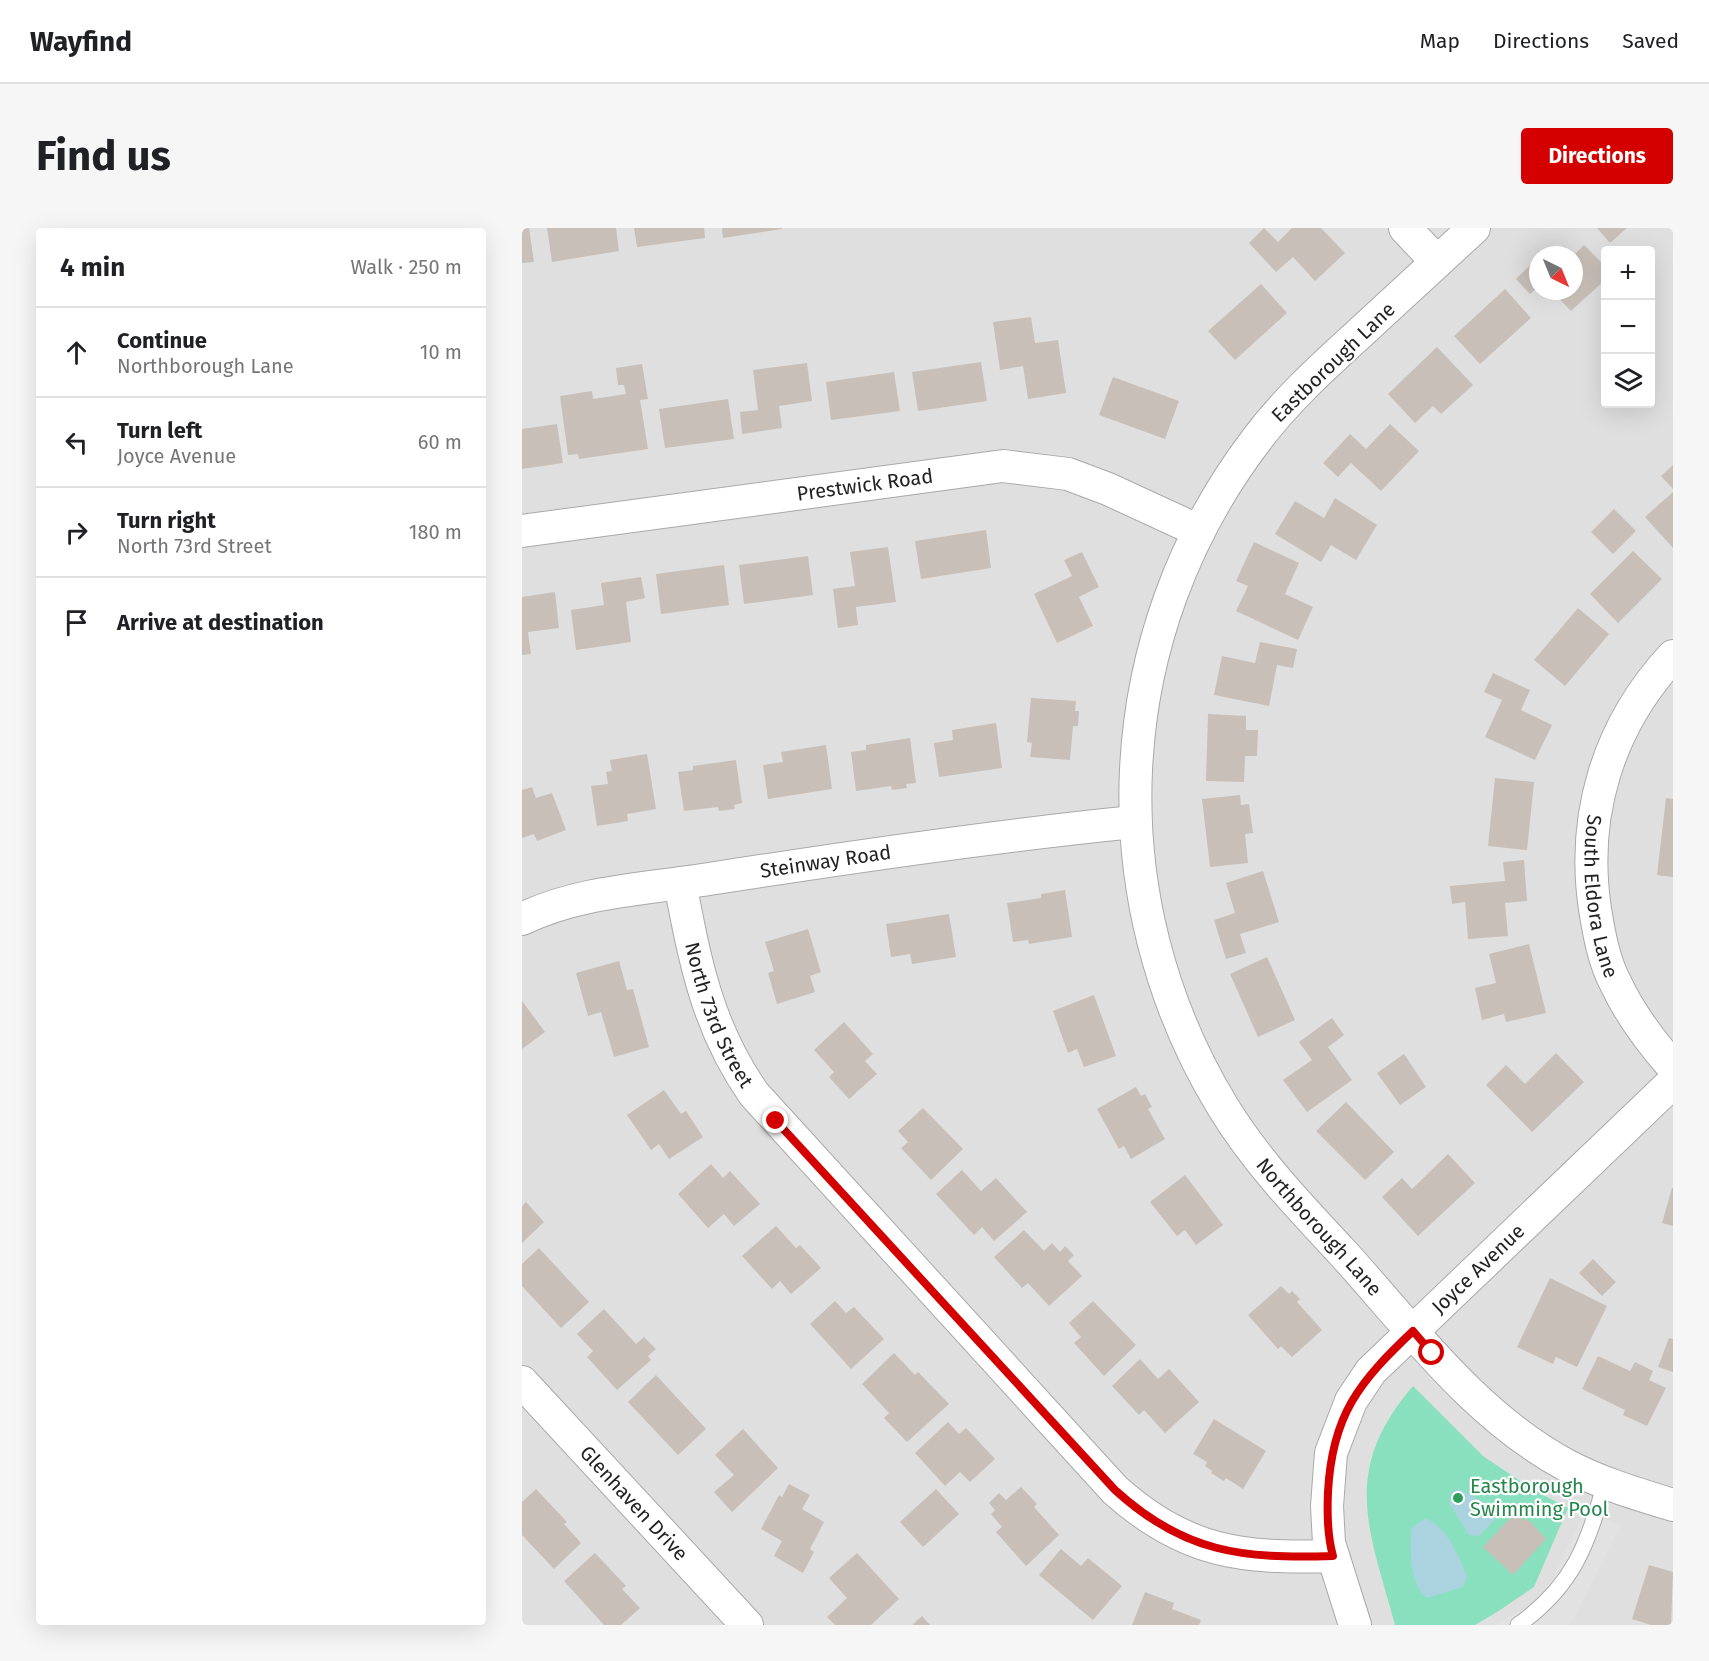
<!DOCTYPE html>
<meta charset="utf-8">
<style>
body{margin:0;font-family:"Fira Sans",sans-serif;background:#f6f6f6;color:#202124}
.controls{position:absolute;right:18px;top:18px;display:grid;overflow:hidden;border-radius:6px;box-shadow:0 6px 24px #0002}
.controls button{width:54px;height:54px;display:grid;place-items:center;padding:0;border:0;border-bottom:2px solid #e0e0e0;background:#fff;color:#202124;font:30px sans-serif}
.compass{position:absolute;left:1007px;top:18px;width:54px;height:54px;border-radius:50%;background:#fff;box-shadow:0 6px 24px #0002;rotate:137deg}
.stop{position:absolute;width:18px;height:18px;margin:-14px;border:4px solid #d40000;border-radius:50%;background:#fff}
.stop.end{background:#d40000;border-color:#fff;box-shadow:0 2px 6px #0008}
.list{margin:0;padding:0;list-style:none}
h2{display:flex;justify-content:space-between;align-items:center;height:78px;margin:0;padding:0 24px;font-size:26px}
h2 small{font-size:20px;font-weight:400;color:#757577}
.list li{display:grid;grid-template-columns:39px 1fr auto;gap:18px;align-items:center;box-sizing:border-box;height:90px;padding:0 24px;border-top:2px solid #e0e0e0}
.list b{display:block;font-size:22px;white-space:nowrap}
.list p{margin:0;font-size:20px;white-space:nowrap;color:#757577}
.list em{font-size:20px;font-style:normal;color:#757577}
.icon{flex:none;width:33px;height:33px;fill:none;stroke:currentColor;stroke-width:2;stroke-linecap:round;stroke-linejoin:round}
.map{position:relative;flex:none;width:1151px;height:1397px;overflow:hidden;border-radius:6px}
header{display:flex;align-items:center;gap:36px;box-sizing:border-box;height:84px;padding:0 30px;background:#fff;border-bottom:2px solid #e0e0e0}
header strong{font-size:28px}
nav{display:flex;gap:33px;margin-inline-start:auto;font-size:21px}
.intro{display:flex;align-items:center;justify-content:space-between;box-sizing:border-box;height:144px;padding:0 36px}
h1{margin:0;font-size:42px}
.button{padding:15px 27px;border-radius:6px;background:#d40000;color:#fff;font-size:21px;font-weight:700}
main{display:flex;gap:36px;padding:0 36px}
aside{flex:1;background:#fff;border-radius:6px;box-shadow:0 6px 24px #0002}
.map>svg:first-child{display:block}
.residential{fill:#e0dfdf;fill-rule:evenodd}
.pitch{fill:#88e0be}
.parking{fill:#e2e2e2}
.water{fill:#aad3df}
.building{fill:#c7bfb8}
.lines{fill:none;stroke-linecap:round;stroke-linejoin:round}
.service-casing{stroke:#a9a9a9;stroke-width:17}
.minor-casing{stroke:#a9a9a9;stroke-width:34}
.service{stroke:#fff;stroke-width:15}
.minor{stroke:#fff;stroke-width:32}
.route{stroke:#d40000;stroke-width:8}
.leisure-dot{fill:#2e9e5b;stroke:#fff;stroke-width:2}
.labels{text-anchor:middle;stroke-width:4.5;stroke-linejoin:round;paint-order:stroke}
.street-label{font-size:20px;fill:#222;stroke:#fff}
.leisure-label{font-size:20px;fill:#27864d;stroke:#fff;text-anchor:start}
</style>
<header>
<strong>Wayfind</strong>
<nav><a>Map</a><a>Directions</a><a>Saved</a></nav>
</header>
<div class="intro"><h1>Find us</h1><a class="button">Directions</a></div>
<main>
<aside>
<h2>4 min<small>Walk · 250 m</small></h2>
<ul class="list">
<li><svg class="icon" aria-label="ahead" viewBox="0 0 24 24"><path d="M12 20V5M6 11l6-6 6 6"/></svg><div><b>Continue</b><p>Northborough Lane</p></div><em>10 m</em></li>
<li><svg class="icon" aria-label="left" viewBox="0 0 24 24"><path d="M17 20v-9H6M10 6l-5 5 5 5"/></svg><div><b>Turn left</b><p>Joyce Avenue</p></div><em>60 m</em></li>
<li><svg class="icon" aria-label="right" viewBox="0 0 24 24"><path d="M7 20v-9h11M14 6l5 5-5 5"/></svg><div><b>Turn right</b><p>North 73rd Street</p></div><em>180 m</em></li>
<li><svg class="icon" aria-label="arrive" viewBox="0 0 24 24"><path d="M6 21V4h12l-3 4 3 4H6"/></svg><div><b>Arrive at destination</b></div></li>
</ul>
</aside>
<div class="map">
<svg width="1151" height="1397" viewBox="0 0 1151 1397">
<rect width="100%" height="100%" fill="#f2efe9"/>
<path class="residential" d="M0,0H1151V1397H0ZM1084,22H1128V176H1084ZM1016,27H1052V63H1016Z"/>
<path class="pitch" d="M891,1158L961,1228L1010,1261L1046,1280L1012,1359L975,1384L953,1397H873C847,1301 818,1243 891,1158Z"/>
<path class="parking" d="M1064,1283L1098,1298L1048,1397H971L1006,1379L1019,1367L1032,1348Z"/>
<path class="water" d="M937,1261L971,1279L974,1285L973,1291L957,1308L947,1307L927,1275L930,1264Z
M902,1291C921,1292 940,1332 945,1349L941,1359L905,1370C888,1359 887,1319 890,1300Z"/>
<path class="building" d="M0,0H7L12,34L0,35Z
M25,0H94L97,23L30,34Z
M112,0H182L183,10L115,19Z
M200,0H260V1L201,10Z
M742,0L756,14L770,0H799L823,25L793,53L771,29L754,44L727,15Z
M1075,0H1105L1088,15Z
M1062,17L1084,39V51L1049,83L1030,63H1052V27Z
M1016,29V59L1008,66L994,51Z
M739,56L765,85L713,132L686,103Z
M983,61L1009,90L958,136L932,108Z
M509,89L513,115L536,112L544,165L506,171L501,138L478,142L471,94Z
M915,119L951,157L919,186L911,178L893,195L866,166Z
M459,134L465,173L396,183L390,144Z
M285,135L290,173L257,178L260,200L220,206L218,184L236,182L231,142Z
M120,136L126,171L118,172L126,221L57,231L56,226L46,227L38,168L70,163L71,171L104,166L102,157H96L94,140Z
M372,144L378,183L309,192L304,154Z
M591,149L657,173L643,211L577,187Z
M206,171L212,211L143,220L137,181Z
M35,196L41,235L0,241V201Z
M868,196L897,223L859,263L829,235L816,249L801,235L828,206L844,221Z
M1151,237V261L1139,248Z
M1151,264V320L1123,289Z
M813,270L855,297L834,332L809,317L799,334L753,306L773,273L802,290Z
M1092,281L1114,303L1091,326L1069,304Z
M464,302L469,340L399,351L393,313Z
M732,314L777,335L763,366L791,379L776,412L714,383L726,358L714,353Z
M366,319L374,374L334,379L336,397L316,400L311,361L333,358L328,324Z
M1111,323L1140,351L1096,395L1068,366Z
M560,324L577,359L557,369L571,398L535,415L512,366L550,348L542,332Z
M286,328L291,367L222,376L217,337Z
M202,337L207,377L139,386L134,346Z
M119,349L123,370L104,374L109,414L54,422L49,382L82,377L79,355Z
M33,364L37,400L6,404L9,426L0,427V369Z
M1056,380L1087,406L1043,458L1012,432Z
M738,414L775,421L771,440L755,437L747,478L692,467L700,428L733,435Z
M971,445L1008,462L999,482L1030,497L1013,532L963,509L980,472L962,464Z
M509,470L554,473L553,483H557L556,498H551L548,532L508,529L510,515L505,514Z
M686,486L724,488V502H736L735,528H723L722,554L684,553Z
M474,495L480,540L417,549L412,515L431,512L430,502Z
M388,510L394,555L384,556L385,560L370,562L369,558L334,563L329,524L344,522V517Z
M304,517L310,561L246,571L241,537L261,534L259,524Z
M125,526L134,581L105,586L106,593L75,598L69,558L86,556L84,544L90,543L88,532Z
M214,532L220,575L212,577L213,581L197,583L196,579L162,583L156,544L171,542V538Z
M973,550L1012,554L1005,622L966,618Z
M10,559L14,570L30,565L44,602L15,613L12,606L0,610V562Z
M718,567L719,577L727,576L731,605L723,606L726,635L688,639L680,571Z
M1144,570L1151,571V649L1135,647Z
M1002,632L1005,673L983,675L986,708L946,711L943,674L930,676L928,658L983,653L981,634Z
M741,643L757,694L718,706L724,725L704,731L692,692L713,685L704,655Z
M543,662L550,709L507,716L506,712L491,714L485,675L519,670V666Z
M427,686L434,729L390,736L388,726L369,729L364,696Z
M286,701L299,744L288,748L293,764L255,776L246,745L252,743L243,714Z
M1007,716L1024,785L984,794L982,786L960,792L953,760L974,755L967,726Z
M745,729L773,792L736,809L708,746Z
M97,733L105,762L111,761L127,819L92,829L79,784L66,788L54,745Z
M572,767L594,828L562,839L555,821L546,825L531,783Z
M0,773L23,804L0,821Z
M810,790L822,807L806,819L830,852L785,884L761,852L790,832L777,814Z
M322,794L351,826L343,833L355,846L327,871L307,849L312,844L292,822Z
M1034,825L1062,854L1010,904L964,857L984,837L1003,856Z
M882,826L904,859L878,877L855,845Z
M614,859L619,868L623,866L630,879L626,881L643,911L609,931L602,918L597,921L575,881Z
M142,862L159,886L164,883L181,909L147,931L137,916L129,922L105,887Z
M824,874L872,924L843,952L794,903Z
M401,880L441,921L409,952L379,920L386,914L376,903Z
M926,926L953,955L896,1008L860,969L880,950L890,961Z
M189,936L201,950L208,943L238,976L212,998L202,986L186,1000L156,966Z
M440,942L459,963L474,950L505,984L472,1013L460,999L452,1007L414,966Z
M663,947L701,997L674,1017L663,1002L655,1008L628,974Z
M1150,960H1151V998L1140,995Z
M4,974L22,994L0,1015V978Z
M254,998L274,1020L278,1017L299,1040L269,1066L258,1053L250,1061L220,1028Z
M502,1002L522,1023L530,1015L538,1024L543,1018L552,1027L546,1033L560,1048L527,1078L506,1055L500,1060L472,1029Z
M17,1020L67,1074L39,1100L0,1058V1036Z
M1071,1031L1094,1054L1080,1068L1057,1045Z
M1028,1050L1085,1078L1055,1139L1034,1129L1031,1136L995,1119Z
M759,1058L767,1066L770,1063L778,1071L775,1074L800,1102L770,1129L759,1118L756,1121L726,1087Z
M313,1073L324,1085L332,1079L362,1111L329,1141L288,1096Z
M571,1073L614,1117L582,1148L552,1115L559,1109L547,1095Z
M82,1081L114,1116L122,1109L134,1121L126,1128L129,1132L95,1162L65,1129L71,1123L55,1106Z
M1147,1110L1151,1111V1144L1136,1139Z
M372,1125L393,1147L396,1144L427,1176L385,1214L362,1190L367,1185L340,1156Z
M1076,1128L1108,1143L1113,1134L1131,1143L1127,1152L1144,1160L1125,1198L1101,1187L1103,1182L1060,1161Z
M618,1131L636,1151L647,1141L677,1174L643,1205L622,1182L617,1187L590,1158Z
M134,1147L184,1201L156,1227L106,1174Z
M692,1191L744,1223L721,1261L704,1250L702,1253L689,1245L690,1243L683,1238L685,1234L671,1226Z
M426,1194L437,1206L444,1200L473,1231L448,1254L438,1244L423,1258L393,1225Z
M221,1201L256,1240L210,1284L192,1264L212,1247L193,1227Z
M267,1256L288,1267L280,1281L302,1294L288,1321L292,1324L281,1345L252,1328L260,1313L239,1301L257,1267L260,1269Z
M499,1259L515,1276L512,1279L537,1307L504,1338L474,1304L480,1299L469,1286L473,1282L467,1275L477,1265L484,1272Z
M14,1261L45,1294L42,1296L59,1315L32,1341L0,1307V1274Z
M414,1261L437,1286L401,1319L378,1294Z
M994,1284L1003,1293L1006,1291L1024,1311L991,1347L961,1319Z
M539,1321L559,1338L566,1330L600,1358L571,1392L517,1347Z
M73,1325L104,1358L100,1361L118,1380L99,1397H82L42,1353Z
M335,1325L377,1371L349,1397H313L305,1389L325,1370L307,1350Z
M1127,1337L1151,1344L1149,1397H1129L1110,1391Z
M623,1364L652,1375L650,1381L679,1392L677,1397H610Z
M400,1388L408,1397H390Z"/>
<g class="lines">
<g class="service-casing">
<path id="service" d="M996,1397C1050,1359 1066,1317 1083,1255"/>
</g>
<g class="minor-casing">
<g id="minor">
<path d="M883,0L915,34"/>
<path id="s1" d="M952,0C914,35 876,70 838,105C801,139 765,171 735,211C586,406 573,669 701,879C734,933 777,978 820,1024C888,1099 953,1188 1044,1237C1078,1255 1115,1266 1151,1277"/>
<path id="s2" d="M0,303L481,238L546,246L586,261L677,303"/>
<path id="s3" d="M1151,428C1086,498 1059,587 1073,681C1077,706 1082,734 1094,756C1108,786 1129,814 1151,839"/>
<path id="s4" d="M158,655C173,733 185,799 232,866L593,1262C663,1325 721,1331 811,1328"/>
<path id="s5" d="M0,691C57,663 125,661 187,651C328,629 470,608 612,594"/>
<path id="s6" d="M0,1154L225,1397"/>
<path id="s7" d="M833,1397L807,1315L805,1278L809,1225L829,1173L849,1143L870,1123L1151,854"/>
</g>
</g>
<use href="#service" class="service"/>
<use href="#minor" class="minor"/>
</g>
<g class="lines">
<path class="route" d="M254,893L593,1262C662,1325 721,1331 811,1328C805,1307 805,1286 806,1264C810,1187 837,1154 891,1103L910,1125"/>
</g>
<circle class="leisure-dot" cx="936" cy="1270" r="6"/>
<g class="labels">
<g class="street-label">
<text transform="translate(811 134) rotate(-44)" y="7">Eastborough Lane</text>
<text dy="7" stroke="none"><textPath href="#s2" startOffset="346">Prestwick Road</textPath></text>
<text dy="7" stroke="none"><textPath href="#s5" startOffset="310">Steinway Road</textPath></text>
<text dy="7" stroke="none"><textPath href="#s3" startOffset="262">South Eldora Lane</textPath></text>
<text dy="7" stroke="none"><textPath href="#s4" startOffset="138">North 73rd Street</textPath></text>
<text dy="7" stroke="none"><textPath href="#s1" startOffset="1168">Northborough Lane</textPath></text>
<text dy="7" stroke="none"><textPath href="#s7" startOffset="416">Joyce Avenue</textPath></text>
<text dy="7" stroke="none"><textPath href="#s6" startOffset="165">Glenhaven Drive</textPath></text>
</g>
<g class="leisure-label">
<text x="948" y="1265">Eastborough<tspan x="948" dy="23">Swimming Pool</tspan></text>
</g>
</g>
</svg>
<div class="controls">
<button>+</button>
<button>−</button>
<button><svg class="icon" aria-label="layers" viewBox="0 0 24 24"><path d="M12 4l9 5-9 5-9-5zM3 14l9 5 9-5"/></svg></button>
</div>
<svg class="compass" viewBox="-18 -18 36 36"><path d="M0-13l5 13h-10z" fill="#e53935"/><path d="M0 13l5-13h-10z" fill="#757577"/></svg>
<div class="stop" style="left:910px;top:1125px"></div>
<div class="stop end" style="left:254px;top:893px"></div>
</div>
</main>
